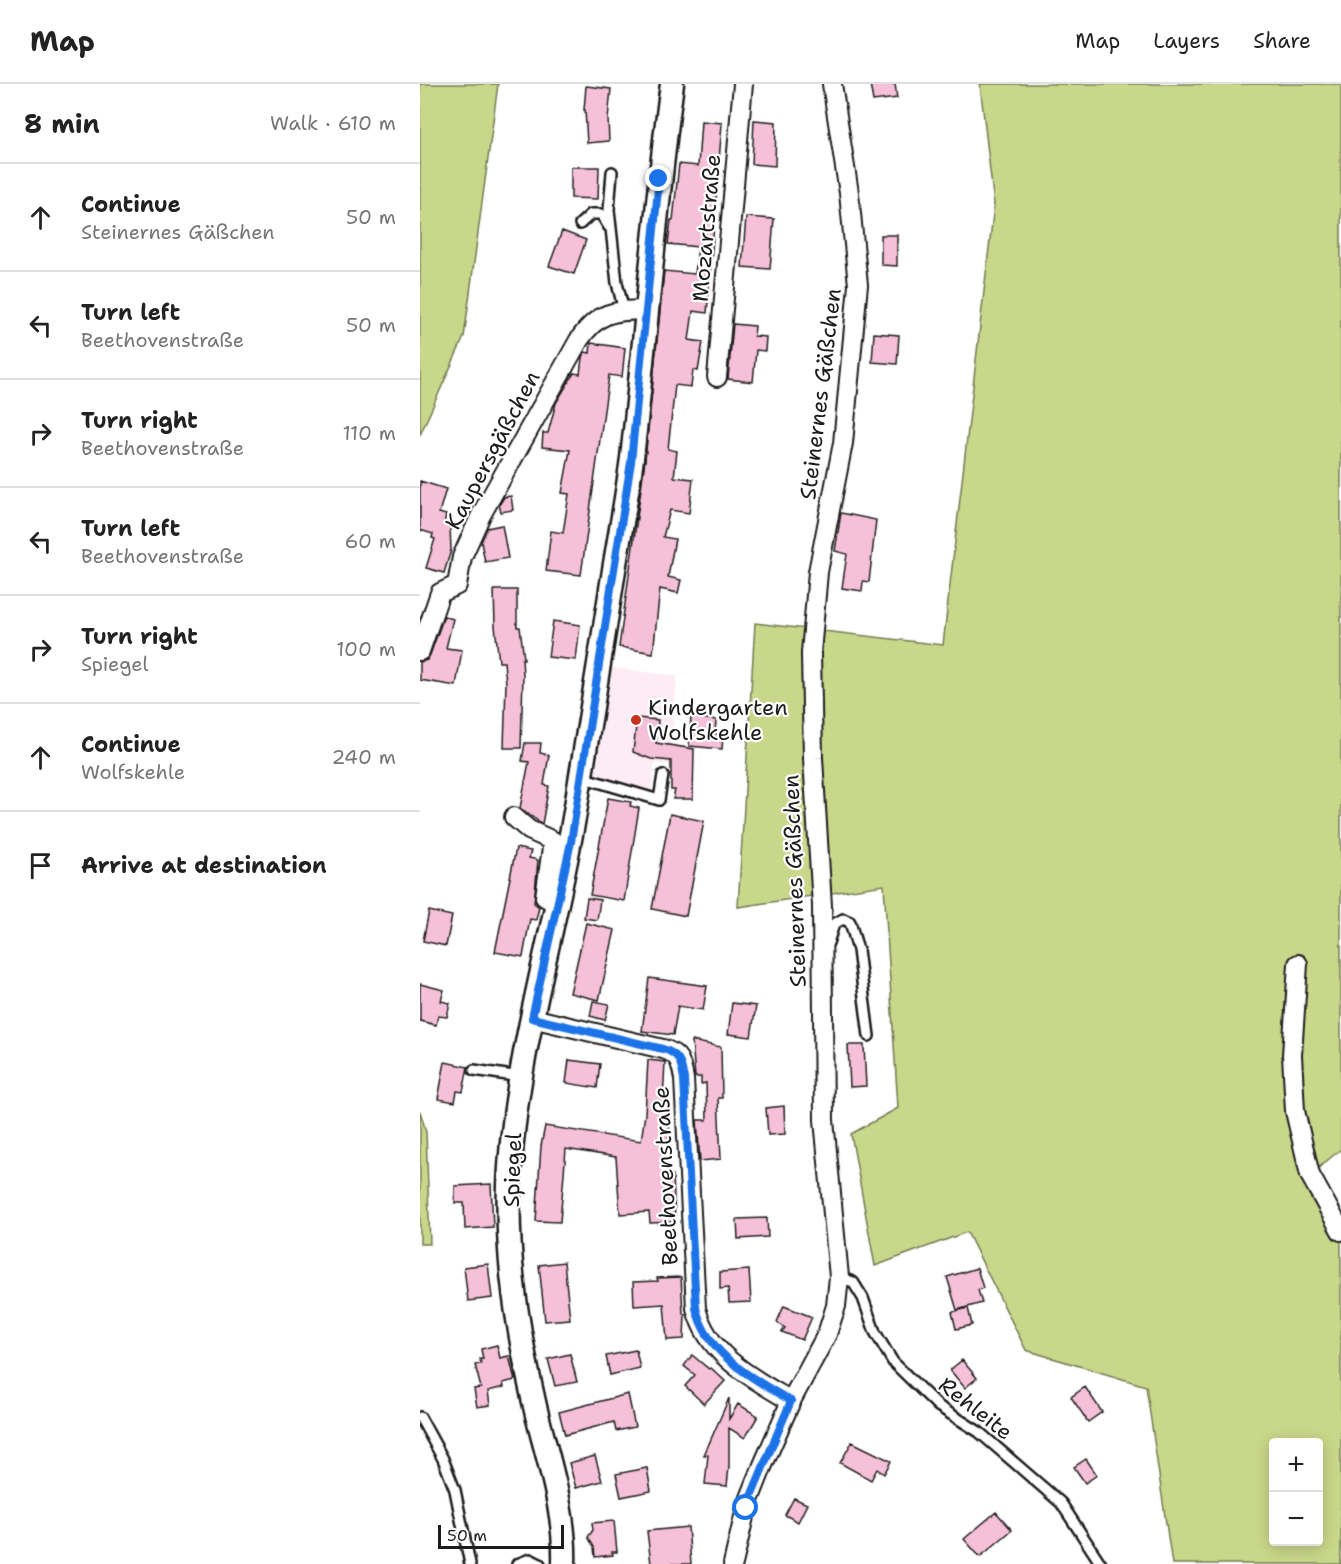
<!DOCTYPE html>
<meta charset="utf-8">
<style>
body{margin:0;font-family:"Shantell Sans",sans-serif;background:#f6f6f6;color:#222}
.controls{position:absolute;right:18px;bottom:18px;display:grid;overflow:hidden;border-radius:6px;box-shadow:0 3px 15px #0003}
.controls button{width:54px;height:54px;display:grid;place-items:center;padding:0;border:0;border-bottom:2px solid #e0e0e0;background:#fff;color:#222;font:30px sans-serif}
.scale{position:absolute;left:18px;bottom:15px;width:126px;box-sizing:border-box;padding-left:6px;border:3px solid #1c1c1c;border-top:0;font-size:16px;line-height:21px;white-space:nowrap;color:#1c1c1c;-webkit-text-stroke:4px #fff;paint-order:stroke}
.stop{position:absolute;width:18px;height:18px;margin:-14px;border:4px solid #1a73e8;border-radius:50%;background:#fff}
.stop.end{background:#1a73e8;border-color:#fff;box-shadow:0 2px 6px #0008}
.list{margin:0;padding:0;list-style:none}
h2{display:flex;justify-content:space-between;align-items:center;height:78px;margin:0;padding:0 24px;font-size:26px}
h2 small{font-size:20px;font-weight:400;color:#767676}
.list li{display:grid;grid-template-columns:39px 1fr auto;gap:18px;align-items:center;box-sizing:border-box;height:108px;padding:0 24px;border-top:2px solid #e0e0e0}
.list b{display:block;font-size:22px;white-space:nowrap}
.list p{margin:0;font-size:20px;white-space:nowrap;color:#767676}
.list em{font-size:20px;font-style:normal;color:#767676}
.icon{flex:none;width:33px;height:33px;fill:none;stroke:currentColor;stroke-width:2;stroke-linecap:round;stroke-linejoin:round}
.map{position:relative;flex:none;width:921px;height:1480px;overflow:hidden}
header{display:flex;align-items:center;gap:36px;box-sizing:border-box;height:84px;padding:0 30px;background:#fff;border-bottom:2px solid #e0e0e0}
header strong{font-size:28px}
nav{display:flex;gap:33px;margin-inline-start:auto;font-size:21px}
main{display:flex}
aside{flex:1;background:#fff}
.map>svg:first-child{display:block}
.built{fill:#fdecf4}
.green{fill:#c9d78a;stroke:#727a53;stroke-width:1.5;fill-rule:evenodd}
.building{fill:#f7c0d9;stroke:#1c1c1c;stroke-width:1.5}
.lines{fill:none;stroke-linecap:round;stroke-linejoin:round}
.service-casing{stroke:#1c1c1c;stroke-width:14}
.minor-casing{stroke:#1c1c1c;stroke-width:22}
.tertiary-casing{stroke:#1c1c1c;stroke-width:27}
.service{stroke:#fff;stroke-width:9}
.minor{stroke:#fff;stroke-width:18}
.tertiary{stroke:#fff;stroke-width:22}
.route{stroke:#1a73e8;stroke-width:8}
.poi-dot{fill:#c8321e;stroke:#fff;stroke-width:2}
.labels{text-anchor:middle;stroke-width:4.5;stroke-linejoin:round;paint-order:stroke}
.street-label{font-size:22px;fill:#1c1c1c;stroke:#fff}
.poi-label{font-size:22px;fill:#1c1c1c;stroke:#fff;text-anchor:start}
</style>
<header>
<strong>Map</strong>
<nav><a>Map</a><a>Layers</a><a>Share</a></nav>
</header>
<main>
<aside>
<h2>8 min<small>Walk · 610 m</small></h2>
<ul class="list">
<li><svg class="icon" aria-label="ahead" viewBox="0 0 24 24"><path d="M12 20V5M6 11l6-6 6 6"/></svg><div><b>Continue</b><p>Steinernes Gäßchen</p></div><em>50 m</em></li>
<li><svg class="icon" aria-label="left" viewBox="0 0 24 24"><path d="M17 20v-9H6M10 6l-5 5 5 5"/></svg><div><b>Turn left</b><p>Beethovenstraße</p></div><em>50 m</em></li>
<li><svg class="icon" aria-label="right" viewBox="0 0 24 24"><path d="M7 20v-9h11M14 6l5 5-5 5"/></svg><div><b>Turn right</b><p>Beethovenstraße</p></div><em>110 m</em></li>
<li><svg class="icon" aria-label="left" viewBox="0 0 24 24"><path d="M17 20v-9H6M10 6l-5 5 5 5"/></svg><div><b>Turn left</b><p>Beethovenstraße</p></div><em>60 m</em></li>
<li><svg class="icon" aria-label="right" viewBox="0 0 24 24"><path d="M7 20v-9h11M14 6l5 5-5 5"/></svg><div><b>Turn right</b><p>Spiegel</p></div><em>100 m</em></li>
<li><svg class="icon" aria-label="ahead" viewBox="0 0 24 24"><path d="M12 20V5M6 11l6-6 6 6"/></svg><div><b>Continue</b><p>Wolfskehle</p></div><em>240 m</em></li>
<li><svg class="icon" aria-label="arrive" viewBox="0 0 24 24"><path d="M6 21V4h12l-3 4 3 4H6"/></svg><div><b>Arrive at destination</b></div></li>
</ul>
</aside>
<div class="map">
<svg width="921" height="1480" viewBox="0 0 921 1480">
<rect width="100%" height="100%" fill="#fff"/>
<filter id="ink" filterUnits="userSpaceOnUse"><feTurbulence type="fractalNoise" baseFrequency=".0167" numOctaves="2"/><feDisplacementMap in="SourceGraphic" scale="12" xChannelSelector="R" yChannelSelector="G"/><feConvolveMatrix kernelMatrix="1 2 1 2 8 2 1 2 1" color-interpolation-filters="sRGB"/></filter>
<g filter="url(#ink)">
<path class="built" d="M187,583L257,592L250,681L235,679L231,710L192,700L175,692L172,685Z"/>
<path class="green" d="M0,0H78L44,253L0,351Z
M560,0H921V1065L890,1091L921,1147V1480H752L726,1302L606,1266L547,1148L455,1182L431,1050L478,1024L464,801L318,823L335,539L523,561L574,121ZM854,1358H898V1458H854Z
M0,1027L6,1048L10,1160H0Z"/>
<path class="building" d="M450,0H475L477,14L453,17Z
M166,2L191,5L188,35L189,57L167,59L165,26H164Z
M334,36L356,38L355,82L332,80Z
M281,37L302,39L287,229L273,227L269,256L283,258L278,287L273,286L271,303L255,301L248,365L257,367L254,393L273,395L269,429L250,426L243,453L255,455L248,493L261,496L258,509L240,505L233,569L199,563L225,376L244,187L275,190L278,163L248,160L251,136H253L259,80L278,82Z
M151,83H179L178,115L151,114Z
M326,133L354,135L350,185L322,183Z
M142,147L166,156L154,190L129,182Z
M461,151H477V182L461,181Z
M313,240L335,242L334,252L346,253L345,267L336,266L333,298L308,295Z
M454,249L479,251L477,280L452,278Z
M171,259L205,264L202,293L189,291L161,491L126,487L131,447L143,449L149,410L142,409L150,366L122,363L123,349H128L136,319L154,289L160,290L162,274L165,268L170,269Z
M0,397L26,405L19,429L26,431L24,440L30,443L31,466L24,489L6,484L15,455L12,454L13,450L0,446Z
M91,412L93,426L81,428L79,421L84,413Z
M421,429L456,436L449,498L443,497L442,507L422,504L427,470L415,467Z
M82,441L88,474L65,478L61,458L67,444Z
M74,506H97V543H100L104,575H102L103,591L101,664H84L86,599L84,578H79L75,542Z
M24,532L33,535L26,564L42,566L36,602L0,596V578L7,576L10,571Z
M133,537L160,541L156,576L128,573Z
M271,633L296,636L295,650L303,651L302,665L269,662Z
M217,634L238,636L236,659L274,665L273,715H253L255,706H251V677L231,675L213,668Z
M105,659H121L120,669L129,671L124,701L129,702L122,740L100,724L109,678L102,677Z
M188,714L211,718L210,722L219,724L204,817L170,811Z
M250,730L284,737L266,832L232,825Z
M96,764L111,767L109,774L118,776L114,819L119,823L116,836L110,835L103,873L75,868Z
M167,814L180,816L177,836L164,834Z
M9,827L32,832L26,862L3,857Z
M166,839L195,846L179,916L150,909Z
M229,894L287,902L283,926L258,922L253,951L222,947Z
M0,900L24,906L21,917L30,919L27,933L18,932L16,941L0,937Z
M173,917L189,920L185,936L170,932Z
M312,919L336,922L331,953L308,950Z
M272,957L301,963L302,1014H298L301,1075L280,1077L277,1036H287L286,999L281,1000V993H275Z
M428,961H444L446,1002L430,1003Z
M149,976L180,980L177,1004L146,999Z
M228,976L245,978L242,1036L250,1037L245,1092L253,1091L255,1138L230,1139L229,1128L200,1130L196,1073L146,1065L140,1138L116,1137L121,1062L125,1042L221,1057L225,1030Z
M25,978L48,983L43,1008L37,1007L35,1018L18,1015Z
M364,1022L365,1050L348,1051L346,1024Z
M71,1100L73,1143L45,1145L44,1119H35V1102Z
M347,1134L348,1153L318,1155L317,1135Z
M144,1178L150,1235L125,1237L119,1181Z
M68,1180L72,1214L48,1217L44,1183Z
M557,1184L563,1204L558,1206L562,1219L537,1226L527,1193Z
M329,1186L331,1218L309,1219L308,1204L300,1205V1188Z
M261,1193L263,1230H265L264,1255L247,1256L244,1220L214,1222L213,1198L238,1197L237,1194Z
M364,1222L392,1233L382,1256L362,1248L365,1244L357,1238Z
M548,1224L552,1241L536,1245L532,1228Z
M77,1261L80,1274L89,1272L95,1296L83,1299L84,1303L68,1307L70,1321L57,1323L54,1305L61,1304L55,1281L61,1280L60,1275H63L61,1265Z
M216,1266L220,1284L190,1291L186,1272Z
M150,1270L157,1298L135,1302L128,1275Z
M272,1271L289,1285L291,1284L305,1297L284,1320L265,1302L275,1291L264,1282Z
M542,1276L557,1294L545,1304L530,1286Z
M665,1303L682,1328L668,1338L651,1313Z
M208,1310L215,1343L196,1347L194,1338L145,1351L139,1328Z
M309,1314V1335L318,1320L338,1332L325,1354L309,1344V1382L307,1402L285,1400L288,1371H284Z
M432,1358L471,1377L464,1390L457,1385L451,1396L420,1379Z
M175,1372L182,1397L156,1404L149,1379Z
M666,1375L677,1391L665,1399L654,1383Z
M227,1384L231,1407L201,1413L196,1390Z
M374,1414L387,1420L378,1438L365,1431Z
M576,1428L592,1446L560,1473L544,1455Z
M194,1437L197,1468H192L193,1471L175,1473L174,1463L168,1453L173,1446L172,1439Z
M268,1443L271,1480H231L227,1447Z"/>
<g class="lines">
<g class="service-casing">
<path id="service" d="M192,88L189,126L197,199L204,227
M160,140L171,130H181L189,143
M161,693L239,716L243,691
M408,859L414,840L423,835L430,838L438,866L449,952
M54,986L100,993
M419,1193L433,1198L443,1214L455,1248L473,1278L518,1322L559,1348L641,1419L681,1480
M0,1333L23,1375L35,1406L50,1480
M97,1480L110,1475L120,1480"/>
</g>
<g class="minor-casing">
<path id="minor" d="M297,293L323,0
M0,567L20,509L37,501L42,473L61,431L159,256C179,227 193,227 227,226
M94,733L109,746L133,757L125,813L137,820
M878,880L872,971L875,1027L890,1091L921,1147
M112,934L243,965C260,970 261,979 264,995L276,1224C287,1271 332,1294 371,1317
M313,1480L326,1424L343,1381L371,1317L407,1250L416,1222L419,1193L404,1036L402,822L393,674L391,569L398,488L423,359L438,201L429,109L412,0"/>
</g>
<g class="tertiary-casing">
<path id="tertiary" d="M144,1480C146,1423 126,1372 114,1318C98,1247 86,1174 89,1102C94,970 137,845 157,716C169,640 182,563 194,486C200,449 207,412 212,374C226,250 235,124 252,0"/>
</g>
<use href="#service" class="service"/>
<use href="#minor" class="minor"/>
<use href="#tertiary" class="tertiary"/>
</g>
</g>
<g class="lines" filter="url(#ink)">
<path class="route" d="M239,95L211,378L151,758L112,934L243,965C260,970 261,979 264,995L276,1224C287,1271 332,1294 371,1317L326,1424"/>
</g>
<circle class="poi-dot" cx="216" cy="636" r="6"/>
<g class="labels">
<g class="street-label">
<text transform="translate(286 144) rotate(-85)" y="8">Mozartstraße</text>
<text transform="translate(400 310) rotate(-83)" y="8">Steinernes Gäßchen</text>
<text transform="translate(72 366) rotate(-62)" y="8">Kaupersgäßchen</text>
<text transform="translate(374 797) rotate(-92)" y="8">Steinernes Gäßchen</text>
<text transform="translate(92 1086) rotate(-88)" y="8">Spiegel</text>
<text transform="translate(245 1092) rotate(-93)" y="8">Beethovenstraße</text>
<text transform="translate(556 1324) rotate(38)" y="8">Rehleite</text>
</g>
<g class="poi-label">
<text x="228" y="631">Kindergarten<tspan x="228" dy="25">Wolfskehle</tspan></text>
</g>
</g>
</svg>
<div class="controls">
<button>+</button>
<button>−</button>
</div>
<div class="scale">50 m</div>
<div class="stop" style="left:326px;top:1424px"></div>
<div class="stop end" style="left:239px;top:95px"></div>
</div>
</main>
